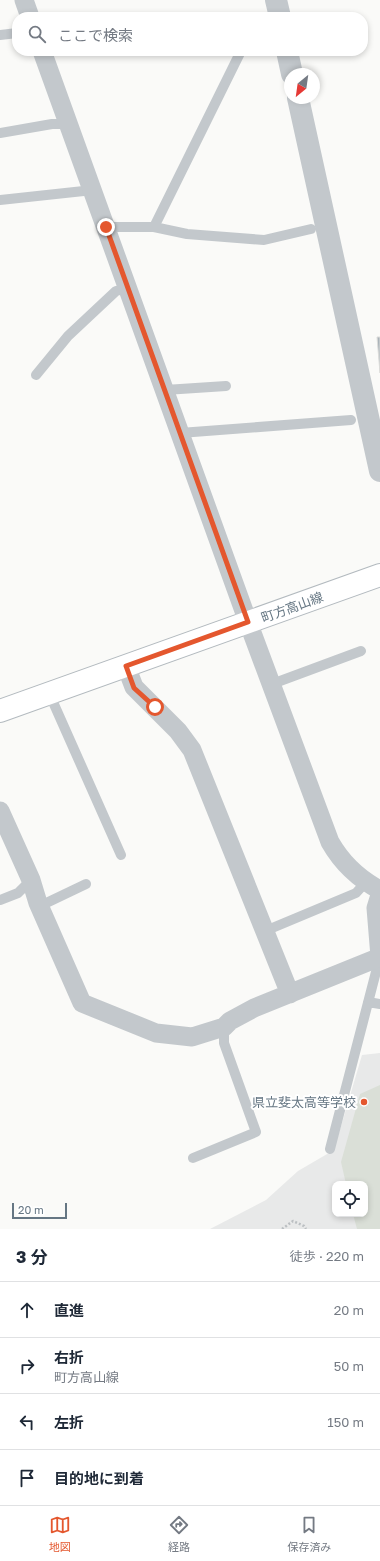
<!DOCTYPE html>
<html lang="ja">
<meta charset="utf-8">
<style>
body{margin:0;font-family:"Golos Text","Noto Sans JP",sans-serif;background:#f2f2f3;color:#1f2937}
.controls{position:absolute;right:12px;bottom:12px;display:grid;overflow:hidden;border-radius:8px;box-shadow:0 2px 6px #0003}
.controls button{width:36px;height:36px;display:grid;place-items:center;padding:0;border:0;border-bottom:1px solid #e0e1e3;background:#fff;color:#1f2937;font:20px sans-serif}
.compass{position:absolute;left:284px;top:68px;width:36px;height:36px;border-radius:50%;background:#fff;box-shadow:0 2px 6px #0003;rotate:209deg}
.scale{position:absolute;left:12px;bottom:10px;width:55px;box-sizing:border-box;padding-left:4px;border:2px solid #657683;border-top:0;font-size:11px;line-height:14px;white-space:nowrap;color:#657683;-webkit-text-stroke:3px #fff;paint-order:stroke}
.stop{position:absolute;width:12px;height:12px;margin:-9px;border:3px solid #e4572e;border-radius:50%;background:#fff}
.stop.end{background:#e4572e;border-color:#fff;box-shadow:0 1px 4px #0008}
.list{margin:0;padding:0;list-style:none}
h2{display:flex;justify-content:space-between;align-items:center;height:52px;margin:0;padding:0 16px;font-size:17px}
h2 small{font-size:13px;font-weight:400;color:#747a83}
.list li{display:grid;grid-template-columns:26px 1fr auto;gap:12px;align-items:center;box-sizing:border-box;height:56px;padding:0 16px;border-top:1px solid #e0e1e3}
.list b{display:block;font-size:15px;white-space:nowrap}
.list p{margin:0;font-size:13px;white-space:nowrap;color:#747a83}
.list em{font-size:13px;font-style:normal;color:#747a83}
.icon{flex:none;width:22px;height:22px;fill:none;stroke:currentColor;stroke-width:2;stroke-linecap:round;stroke-linejoin:round}
.map{position:relative;flex:none;width:380px;height:1229px;overflow:hidden}
.search{position:absolute;background:#fff;box-shadow:0 2px 6px #0003;left:12px;right:12px;top:12px;height:44px;display:flex;align-items:center;gap:10px;box-sizing:border-box;padding:0 14px;border-radius:16px;color:#747a83;font-size:15px}
.sheet{height:276px;background:#fff}
nav{display:flex;justify-content:space-around;align-items:center;box-sizing:border-box;height:56px;border-top:1px solid #e0e1e3;background:#fff;font-size:11px;color:#747a83}
nav a{display:grid;justify-items:center;gap:2px}
nav .on{color:#e4572e}
.map>svg:first-child{display:block}
.built{fill:#e8e9e9;fill-rule:evenodd}
.green{fill:#dadfd7}
.building{fill:#aab3b9;stroke:#dcdcda}
.lines{fill:none;stroke-linecap:round;stroke-linejoin:round}
.secondary-casing{stroke:#b3babf;stroke-width:24}
.path{stroke:#bbbfc2;stroke-width:2.5;stroke-dasharray:2 2;stroke-linecap:butt}
.service{stroke:#c3c8cc;stroke-width:10}
.minor{stroke:#c3c8cc;stroke-width:19}
.tertiary{stroke:#c3c8cc;stroke-width:22}
.secondary{stroke:#fff;stroke-width:22}
.route{stroke:#e4572e;stroke-width:5}
.poi-dot{fill:#e4572e;stroke:#fff;stroke-width:1.5}
.labels{text-anchor:middle;stroke-width:4;stroke-linejoin:round;paint-order:stroke}
.street-label{font-size:13px;fill:#657683;stroke:#fff}
.poi-label{font-size:13px;fill:#657683;stroke:#fff;text-anchor:end}
</style>
<div class="map">
<svg width="380" height="1229" viewBox="0 0 380 1229">
<rect width="100%" height="100%" fill="#fafaf8"/>
<path class="built" d="M380,1053V1229H210L266,1200L298,1171L334,1150L362,1055ZM335,1184H365V1214H335Z"/>
<path class="green" d="M380,1085V1229H357L353,1214H365V1184H346L341,1162L360,1094Z"/>
<path class="building" d="M377,337H380V373Z"/>
<g class="lines">
<g class="secondary-casing">
<path id="secondary" d="M0,711L380,575"/>
</g>
<path class="path" d="M282,1229L293,1221L304,1226L306,1229"/>
<path class="service" d="M0,35L17,33
M0,133L52,124H69
M0,200L93,190
M106,227H154L241,51
M154,227L187,234L264,240L311,229
M36,375L68,336L116,291L128,288
M165,390L226,386
M180,433L351,420
M272,684L361,651
M49,693L121,855
M0,900L18,893L31,880
M40,906L86,884
M265,931L356,893L366,882
M368,1002L380,1004
M330,1149L377,968L375,960
M193,1158L256,1132L224,1043V1027"/>
<path class="minor" d="M24,0L30,17
M42,51L248,622L330,842C342,863 359,879 380,890
M126,666L134,687L178,731L192,750L290,994
M0,811L31,880L38,903L82,1003L156,1033L192,1037L224,1027L230,1021L254,1008L380,957
M380,895L376,908L380,957"/>
<path class="tertiary" d="M276,0L280,17
M287,51L292,74
M298,98L380,471"/>
<use href="#secondary" class="secondary"/>
</g>
<g class="lines">
<path class="route" d="M106,227L248,622L126,666L134,688L155,707"/>
</g>
<circle class="poi-dot" cx="364" cy="1102" r="4"/>
<g class="labels">
<g class="street-label">
<text transform="translate(292 607) rotate(-20)" y="5">町方高山線</text>
</g>
<g class="poi-label">
<text x="356" y="1107">県立斐太高等学校</text>
</g>
</g>
</svg>
<div class="controls">
<button><svg class="icon" aria-label="locate" viewBox="0 0 24 24"><circle cx="12" cy="12" r="6"/><path d="M12 2v4M12 18v4M2 12h4M18 12h4"/></svg></button>
</div>
<svg class="compass" viewBox="-18 -18 36 36"><path d="M0-13l5 13h-10z" fill="#e53935"/><path d="M0 13l5-13h-10z" fill="#747a83"/></svg>
<div class="scale">20 m</div>
<div class="stop" style="left:155px;top:707px"></div>
<div class="stop end" style="left:106px;top:227px"></div>
<div class="search"><svg class="icon" aria-label="search" viewBox="0 0 24 24"><circle cx="10" cy="10" r="6"/><path d="M15 15l6 6"/></svg>ここで検索</div>
</div>
<section class="sheet">
<h2>3 分<small>徒歩 · 220 m</small></h2>
<ul class="list">
<li><svg class="icon" aria-label="ahead" viewBox="0 0 24 24"><path d="M12 20V5M6 11l6-6 6 6"/></svg><div><b>直進</b></div><em>20 m</em></li>
<li><svg class="icon" aria-label="right" viewBox="0 0 24 24"><path d="M7 20v-9h11M14 6l5 5-5 5"/></svg><div><b>右折</b><p>町方高山線</p></div><em>50 m</em></li>
<li><svg class="icon" aria-label="left" viewBox="0 0 24 24"><path d="M17 20v-9H6M10 6l-5 5 5 5"/></svg><div><b>左折</b></div><em>150 m</em></li>
<li><svg class="icon" aria-label="arrive" viewBox="0 0 24 24"><path d="M6 21V4h12l-3 4 3 4H6"/></svg><div><b>目的地に到着</b></div></li>
</ul>
</section>
<nav>
<a class="on"><svg class="icon" aria-label="map" viewBox="0 0 24 24"><path d="M3 6l6-2 6 2 6-2v14l-6 2-6-2-6 2zM9 4v14M15 6v14"/></svg>地図</a>
<a><svg class="icon" aria-label="directions" viewBox="0 0 24 24"><path d="M12 3l9 9-9 9-9-9zM9 14v-3h6M13 9l2 2-2 2"/></svg>経路</a>
<a><svg class="icon" aria-label="saved" viewBox="0 0 24 24"><path d="M7 4h10v16l-5-4-5 4z"/></svg>保存済み</a>
</nav>
